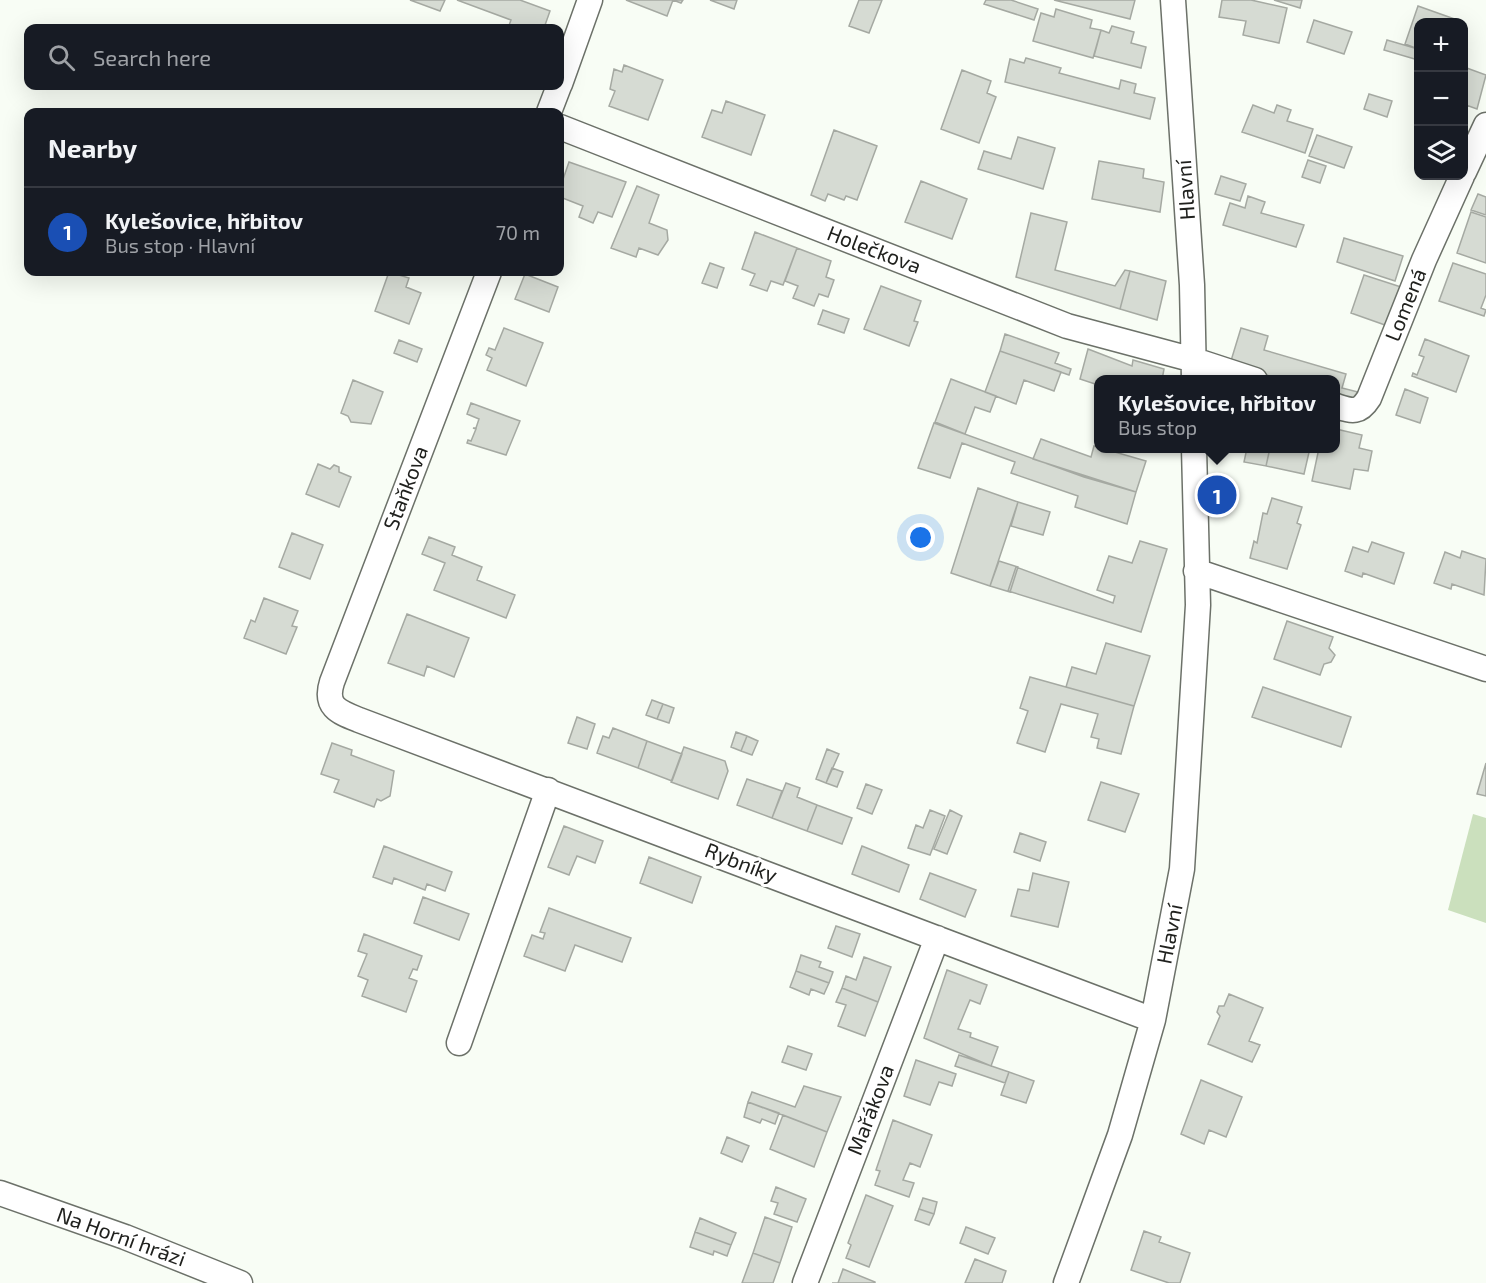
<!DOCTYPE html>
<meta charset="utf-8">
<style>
body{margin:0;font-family:"Exo 2",sans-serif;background:#242831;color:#f1f3f6}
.controls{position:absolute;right:18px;top:18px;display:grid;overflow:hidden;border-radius:12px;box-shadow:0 6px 24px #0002}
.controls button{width:54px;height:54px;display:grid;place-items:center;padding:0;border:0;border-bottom:2px solid #363941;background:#171b24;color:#f1f3f6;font:30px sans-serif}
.you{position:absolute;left:921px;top:538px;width:21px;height:21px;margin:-15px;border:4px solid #fff;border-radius:50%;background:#1a73e8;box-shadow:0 0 0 9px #1a73e833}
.badge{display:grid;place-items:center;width:39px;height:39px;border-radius:50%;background:#7c3aed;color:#fff;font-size:20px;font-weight:700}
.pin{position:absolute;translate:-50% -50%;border:3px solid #fff;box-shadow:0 2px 6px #0006}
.popup{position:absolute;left:1094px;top:375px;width:246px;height:78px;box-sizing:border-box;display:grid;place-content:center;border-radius:12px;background:#171b24;filter:drop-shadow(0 2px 4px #0005);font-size:20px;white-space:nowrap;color:#9ea1a6}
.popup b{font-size:22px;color:#f1f3f6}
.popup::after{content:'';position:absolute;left:50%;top:100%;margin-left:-12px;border:12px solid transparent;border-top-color:#171b24}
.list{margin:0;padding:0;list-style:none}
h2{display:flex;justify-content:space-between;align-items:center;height:78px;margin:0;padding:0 24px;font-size:26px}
h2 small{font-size:20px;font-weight:400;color:#9ea1a6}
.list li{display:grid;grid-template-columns:39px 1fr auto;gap:18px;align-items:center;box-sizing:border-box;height:90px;padding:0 24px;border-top:2px solid #363941}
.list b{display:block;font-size:22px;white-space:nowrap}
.list p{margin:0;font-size:20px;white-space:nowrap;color:#9ea1a6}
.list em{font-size:20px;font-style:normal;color:#9ea1a6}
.icon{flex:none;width:33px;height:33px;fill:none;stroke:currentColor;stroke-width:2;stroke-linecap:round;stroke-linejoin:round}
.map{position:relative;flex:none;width:1486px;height:1283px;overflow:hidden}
.search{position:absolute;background:#171b24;box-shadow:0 6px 24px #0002;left:24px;top:24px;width:540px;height:66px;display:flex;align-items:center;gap:15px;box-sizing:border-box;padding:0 21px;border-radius:12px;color:#9ea1a6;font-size:22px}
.panel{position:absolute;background:#171b24;box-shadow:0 6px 24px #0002;left:24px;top:108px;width:540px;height:168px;border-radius:12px}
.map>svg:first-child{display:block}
.green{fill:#cbe0bd}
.building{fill:#d6dbd3;stroke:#a5a9a2;stroke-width:1.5}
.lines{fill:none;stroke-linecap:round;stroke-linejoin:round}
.street-casing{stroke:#6c7169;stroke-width:27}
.street{stroke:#fff;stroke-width:24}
.labels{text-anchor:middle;stroke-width:6;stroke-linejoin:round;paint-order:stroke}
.street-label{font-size:21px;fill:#20211e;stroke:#fff}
</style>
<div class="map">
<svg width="1486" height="1283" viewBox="0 0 1486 1283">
<rect width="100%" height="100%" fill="#f8fdf5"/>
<path class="green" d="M1473,814L1486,818V923L1448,910Z"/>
<path class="building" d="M410,0H445L440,11Z
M457,0H520L550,11L544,28H508L511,20Z
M626,0H683L681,3L673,0L667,16Z
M710,0H737L734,9Z
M859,0H882L869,33L849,26Z
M986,0H1011L1038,9L1034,20L984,4Z
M1054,0H1135L1130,19Z
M1222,0H1251L1287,8L1279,43L1243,35L1246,21L1219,17Z
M1274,0H1302L1300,8Z
M1418,6L1463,22H1418V49L1405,44Z
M1056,9L1092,20L1090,28L1101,30L1093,58L1033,41L1041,13L1054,17Z
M1314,20L1352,32L1344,54L1307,42Z
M1112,26L1134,32L1131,43L1146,47L1141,68L1094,56L1101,30L1109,33Z
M1387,40L1418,49V60L1384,50Z
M1026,58L1061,68L1059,73L1119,89L1121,80L1136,84L1134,93L1155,98L1150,119L1005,82L1010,59L1024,63Z
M624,65L663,80L648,120L609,106L615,91L610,89L614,69L622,72Z
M1464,67L1486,75L1477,109L1466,105L1464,113Z
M962,70L991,81L987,93L996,97L979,143L941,129Z
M1369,94L1392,101L1387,117L1364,109Z
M726,101L765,115L751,155L702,137L712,110L722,113Z
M1253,105L1274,113L1277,105L1291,110L1287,121L1313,129L1305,153L1242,132Z
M834,130L877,146L857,200L846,196L844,200L828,194L825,201L811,195Z
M1317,135L1352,147L1344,168L1309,156Z
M1018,137L1055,148L1043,189L978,169L984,151L1011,159Z
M1308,160L1326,166L1320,183L1302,177Z
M1099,161L1144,169L1143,178L1164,182L1160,212L1092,199Z
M569,162L626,182L612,217L598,212L593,223L579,217L583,206L560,197V188Z
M1221,176L1246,184L1240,201L1215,194Z
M921,181L967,199L952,239L905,222Z
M637,186L659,195L649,223L667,230L668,240L658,255L639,248L636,257L611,248Z
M1478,194L1486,197V215L1471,210Z
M1248,196L1265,202L1261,213L1304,225L1296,247L1223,225L1230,203L1245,208Z
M1471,212L1486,217V263L1457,253Z
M1031,213L1067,222L1055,270L1115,286L1125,270L1130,271L1120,309L1016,277Z
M755,232L797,248L783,285L771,281L767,291L750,285L755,274L742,269Z
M1344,238L1403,256L1395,281L1337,262Z
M797,248L831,261L826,277L834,280L828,297L819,294L814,306L793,298L798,286L785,281Z
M710,263L724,268L717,288L702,283Z
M1453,263L1486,274V295L1481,308L1486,310L1484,316L1439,301Z
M1130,271L1166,281L1157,320L1120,309Z
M389,272L409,278L406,287L421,293L409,324L375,311Z
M525,274L558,287L549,312L515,299Z
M1364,275L1401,287L1385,325L1351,313Z
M881,286L921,301L914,321L918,322L909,346L864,329Z
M823,310L849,319L844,333L818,324Z
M504,328L543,343L526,386L487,370L492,358L486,355L489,348L495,350Z
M1241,328L1268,336L1264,350L1346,374L1342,388L1358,392L1355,400L1336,395V380H1283L1230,364Z
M1005,334L1059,353L1055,363L1071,369L1069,375L1000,351Z
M1425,339L1469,356L1456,392L1412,376L1413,373L1417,375L1424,357L1419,355Z
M399,340L422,349L417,362L394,353Z
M1088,349L1132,366L1133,360L1164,369L1162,380H1098V385L1080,379Z
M1000,351L1061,372L1054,391L1024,380L1016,404L985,392Z
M951,379L996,396L990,412L975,407L965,434L935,422Z
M353,380L383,392L371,424L351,422L348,416L341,413Z
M1405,389L1428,398L1420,423L1396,415Z
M471,403L520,421L506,455L467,443L468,440L471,441L476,429L473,428H476L479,419L467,414Z
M934,423L1084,477L1136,492L1127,524L1075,507L1078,496L1011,473L1015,462L962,443L950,478L918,468Z
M1336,429L1362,435L1359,448L1372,451L1368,471L1354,469L1350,489L1312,481L1319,448H1336Z
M1041,439L1091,457L1094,446L1146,461L1136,492L1033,459Z
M1247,448H1270L1266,466L1244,462Z
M1270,448H1310L1304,474L1266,466Z
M318,464L330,469L334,465L339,467V472L351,477L339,507L306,494Z
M978,488L1018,502L990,586L951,573Z
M1272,498L1302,507L1297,523L1301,525L1287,569L1250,558L1254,541L1257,543L1263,513L1267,514Z
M1018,502L1050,512L1043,535L1011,526Z
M292,533L323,545L310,579L279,567Z
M429,537L455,547L452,555L482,567L477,580L515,595L506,618L434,590L445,563L422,554Z
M1140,541L1167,549L1141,632L1008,591L1016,567L1113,603L1115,596L1097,590L1109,556L1132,563Z
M1372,542L1404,553L1394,584L1363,573L1362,577L1345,571L1353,547L1368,552Z
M1462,551L1486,559L1484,595L1452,584L1451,589L1434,583L1445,552L1460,558Z
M999,561L1018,567L1010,592L990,586Z
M264,598L298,611L292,626L297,627L286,654L244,638L251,620L255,622Z
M407,614L469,638L454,677L427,666L424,676L388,663Z
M1287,621L1333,637L1329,648L1335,655L1331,662L1324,664L1320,675L1274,659Z
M1106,643L1150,656L1134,706L1066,687L1072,667L1096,674Z
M1030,677L1134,706L1121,754L1097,748L1099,739L1091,737L1098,714L1061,704L1045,752L1017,743L1028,711L1020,708Z
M1263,687L1351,717L1341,747L1252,717Z
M652,700L663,704L657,719L646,715Z
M663,704L674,708L669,723L657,719Z
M577,717L595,724L587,749L568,743Z
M613,728L647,741L638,768L597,753L603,736L609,738Z
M736,732L747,736L741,751L731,747Z
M747,736L758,741L752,755L741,751Z
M647,741L682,754L672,781L638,768Z
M332,743L352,750L351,755L394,771L390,796L381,801L377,799L374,807L334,792L339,780L321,774Z
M684,747L725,761L728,771L718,799L671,782Z
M827,749L839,754L826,783L816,779Z
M1486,763V796L1477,794Z
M832,768L843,772L837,787L826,783Z
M747,779L782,791L772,818L737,805Z
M1101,782L1139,794L1125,832L1088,820Z
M786,783L800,788L797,797L817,805L807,831L772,818Z
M866,784L882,790L872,814L857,808Z
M817,805L852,818L842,844L807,831Z
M930,810L945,816L930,855L908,848L916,825L923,828Z
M950,810L962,816L947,854L934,849Z
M564,826L603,841L595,863L577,856L569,875L548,867Z
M1020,833L1046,842L1040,861L1014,852Z
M384,846L452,872L445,891L427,884L425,890L394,878L392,884L373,877Z
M862,846L909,865L899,892L852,874Z
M649,857L701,877L692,903L640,883Z
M930,873L976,890L965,917L920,899Z
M1033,873L1069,882L1058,927L1011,916L1018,889L1029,891Z
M423,897L469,914L459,940L414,923Z
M549,908L631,938L622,962L575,945L565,971L524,956L532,935L543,939L545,933L540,932Z
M836,926L860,934L852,957L828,948Z
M364,934L422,956L417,970L413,969L409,978L417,981L406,1012L362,996L368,980L358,976L367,954L358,951Z
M801,955L821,962L819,967L833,972L829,983L796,971Z
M864,957L891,967L878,1002L842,988L846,976L856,980Z
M947,970L987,985L980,1004L970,1000L958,1029L971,1033L970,1037L998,1047L991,1066L924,1038Z
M796,971L829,983L824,994L811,989L809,995L790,987Z
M842,988L878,1002L865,1036L838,1026L846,1005L836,1002Z
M1229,994L1263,1008L1249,1041L1260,1045L1252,1062L1208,1044L1220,1016L1217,1012L1219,1006H1224Z
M788,1046L812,1054L806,1070L782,1062Z
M959,1055L1009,1072L1005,1083L955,1066Z
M916,1060L956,1074L952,1086L939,1082L930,1105L904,1096Z
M1009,1072L1034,1081L1026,1103L1001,1095Z
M1201,1080L1242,1097L1226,1137L1209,1130L1204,1144L1181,1134Z
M804,1086L841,1097L827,1132L748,1102L752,1092L795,1107Z
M748,1102L779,1113L775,1124L762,1119L760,1123L744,1117Z
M783,1115L827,1132L814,1167L770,1149Z
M893,1120L932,1135L920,1167L910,1163L903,1180L914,1183L909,1197L875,1185L880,1171L876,1170Z
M727,1137L749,1146L742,1162L721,1153Z
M776,1187L806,1199L797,1222L774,1214L778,1203L771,1201Z
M866,1195L893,1206L869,1267L846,1258L851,1245L848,1243Z
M923,1198L937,1202L934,1214L919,1209Z
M919,1209L934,1214L929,1225L915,1220Z
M765,1217L792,1227L780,1263L753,1253Z
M700,1218L736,1233L731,1245L695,1232Z
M966,1227L995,1238L988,1254L960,1243Z
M1144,1231L1161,1237L1159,1242L1190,1253L1180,1283H1169L1131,1270Z
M695,1232L731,1245L727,1256L714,1251L713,1255L690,1247Z
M753,1253L780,1263L773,1283H742Z
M975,1259L1006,1271L1002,1283H965Z
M843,1269L875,1282V1283H832H838Z"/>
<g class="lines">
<g class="street-casing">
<path id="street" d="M1173,0L1192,285L1194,380
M560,84L590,0
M549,112L559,86
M560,127L1067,326L1194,360L1255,380
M1464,172L1486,125
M489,272L332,682C324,707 339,712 359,720L1153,1020
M1336,406C1352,411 1359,414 1369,398L1424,260L1462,176
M1196,571L1486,669
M459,1043L548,790
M0,1193L125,1237L240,1283
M805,1283L937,938
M1066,1283L1120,1135L1153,1020L1182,869L1198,605L1194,448"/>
</g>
<use href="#street" class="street"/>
</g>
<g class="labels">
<g class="street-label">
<text transform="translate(1186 190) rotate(-94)" y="7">Hlavní</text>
<text transform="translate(874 250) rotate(21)" y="7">Holečkova</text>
<text transform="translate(1406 305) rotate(-68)" y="7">Lomená</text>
<text transform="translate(406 488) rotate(-69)" y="7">Staňkova</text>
<text transform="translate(741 863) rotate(21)" y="7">Rybníky</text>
<text transform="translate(1170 934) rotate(-79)" y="7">Hlavní</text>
<text transform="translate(871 1110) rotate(-69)" y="7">Mařákova</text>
<text transform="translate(121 1237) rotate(20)" y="7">Na Horní hrázi</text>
</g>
</g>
</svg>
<div class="controls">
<button>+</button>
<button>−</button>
<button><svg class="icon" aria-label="layers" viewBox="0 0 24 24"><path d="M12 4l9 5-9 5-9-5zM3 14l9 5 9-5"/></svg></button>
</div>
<div class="you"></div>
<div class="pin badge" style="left:1217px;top:495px;background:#1a4fb4">1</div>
<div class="popup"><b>Kylešovice, hřbitov</b>Bus stop</div>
<div class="search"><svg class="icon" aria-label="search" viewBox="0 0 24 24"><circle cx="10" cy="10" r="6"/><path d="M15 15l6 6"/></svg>Search here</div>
<section class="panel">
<h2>Nearby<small></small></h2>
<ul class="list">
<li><span class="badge" style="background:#1a4fb4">1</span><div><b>Kylešovice, hřbitov</b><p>Bus stop · Hlavní</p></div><em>70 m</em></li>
</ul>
</section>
</div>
